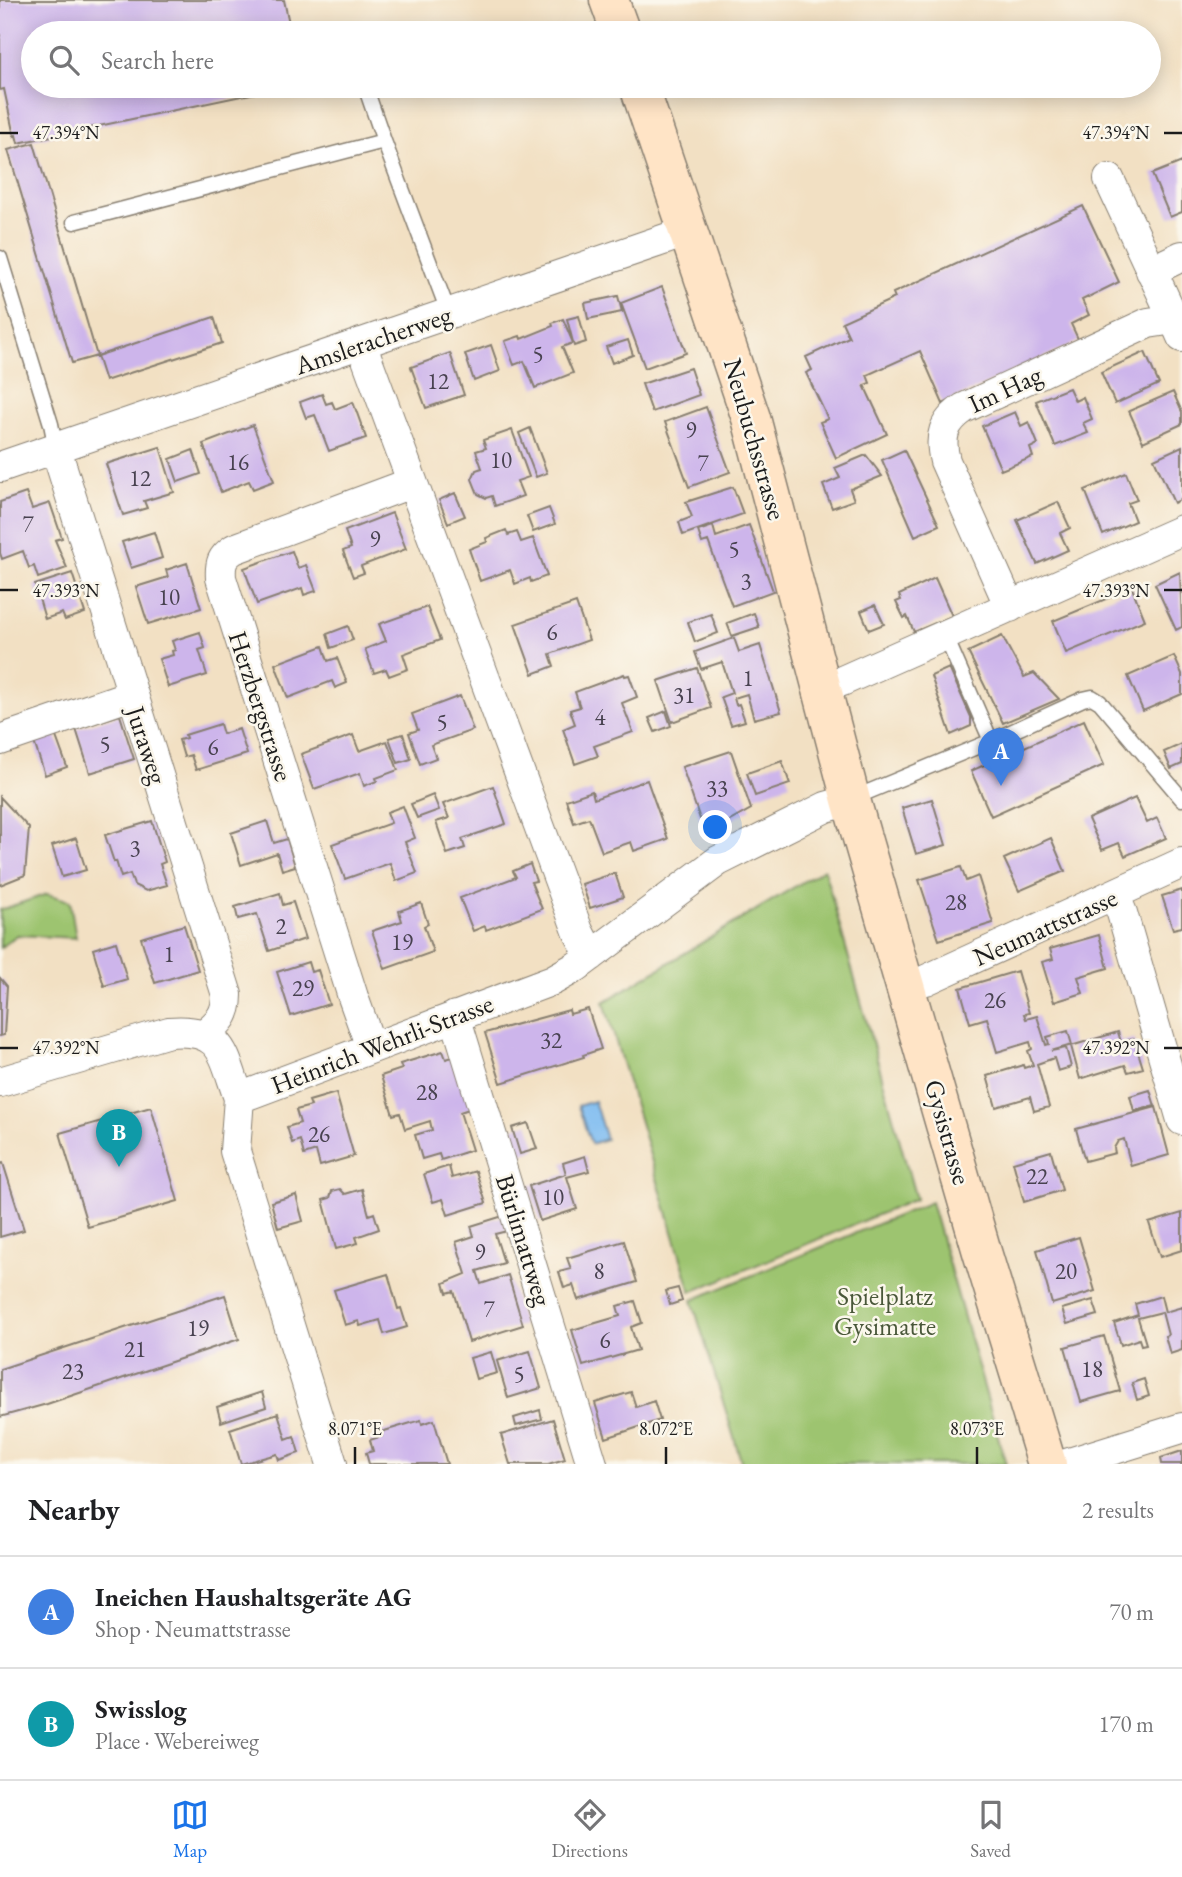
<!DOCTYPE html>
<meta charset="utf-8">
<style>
body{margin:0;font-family:"EB Garamond",serif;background:#f2f2f2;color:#202124}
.you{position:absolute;left:716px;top:828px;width:24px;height:24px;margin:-18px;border:5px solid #fff;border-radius:50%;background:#1a73e8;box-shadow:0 0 0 10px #1a73e833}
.badge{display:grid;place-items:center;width:46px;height:46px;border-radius:50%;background:#1a73e8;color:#fff;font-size:23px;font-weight:700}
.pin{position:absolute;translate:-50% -58px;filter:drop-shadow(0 2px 4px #0008)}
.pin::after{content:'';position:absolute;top:37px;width:24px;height:21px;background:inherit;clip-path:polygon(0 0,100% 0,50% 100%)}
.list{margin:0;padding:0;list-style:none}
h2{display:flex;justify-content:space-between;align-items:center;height:91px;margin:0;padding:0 28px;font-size:30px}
h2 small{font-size:23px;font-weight:400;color:#757577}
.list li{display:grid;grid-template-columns:46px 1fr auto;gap:21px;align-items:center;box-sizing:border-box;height:112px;padding:0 28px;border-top:2px solid #e0e0e0}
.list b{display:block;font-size:26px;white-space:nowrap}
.list p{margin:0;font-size:23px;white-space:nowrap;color:#757577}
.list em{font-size:23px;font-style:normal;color:#757577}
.icon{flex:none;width:38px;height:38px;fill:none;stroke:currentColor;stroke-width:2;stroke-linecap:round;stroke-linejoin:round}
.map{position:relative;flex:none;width:1182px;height:1464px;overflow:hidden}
.search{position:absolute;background:#fff;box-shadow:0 4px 18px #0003;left:21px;right:21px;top:21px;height:77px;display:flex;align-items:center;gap:18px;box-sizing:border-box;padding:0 24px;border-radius:38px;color:#757577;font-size:26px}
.sheet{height:315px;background:#fff}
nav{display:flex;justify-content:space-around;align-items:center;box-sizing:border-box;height:98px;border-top:2px solid #e0e0e0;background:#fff;font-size:19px;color:#757577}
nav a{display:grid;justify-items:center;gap:4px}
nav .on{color:#1a73e8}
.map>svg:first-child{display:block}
.green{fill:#9dc46f;stroke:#5c7046;stroke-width:2}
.water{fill:#7ebcf1;stroke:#4d6c86;stroke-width:2}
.building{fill:#cdb5eb}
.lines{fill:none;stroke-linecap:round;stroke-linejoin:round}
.lane-casing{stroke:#877e70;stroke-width:17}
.street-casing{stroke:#877e70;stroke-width:32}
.secondary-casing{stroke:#877e70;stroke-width:41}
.lane{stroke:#fff;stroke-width:14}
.street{stroke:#fff;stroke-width:30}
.secondary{stroke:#ffe4c6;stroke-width:38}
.ticks{fill:none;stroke:#1c1c1c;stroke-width:2.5}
.labels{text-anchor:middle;stroke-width:5;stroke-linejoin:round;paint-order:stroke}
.number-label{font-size:23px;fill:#484250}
.street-label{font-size:26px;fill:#1c1c1c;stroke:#fbf7ec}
.park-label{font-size:26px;fill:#495739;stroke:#fbf7ec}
.ticks-label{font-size:18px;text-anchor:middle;fill:#1c1c1c;stroke:#fbf7ec;stroke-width:5;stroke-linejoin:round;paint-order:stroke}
</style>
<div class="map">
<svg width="1182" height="1464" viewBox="0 0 1182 1464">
<rect width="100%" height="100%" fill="#fbf7ec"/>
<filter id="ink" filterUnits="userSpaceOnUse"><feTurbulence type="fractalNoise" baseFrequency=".0143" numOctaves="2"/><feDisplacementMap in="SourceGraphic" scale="14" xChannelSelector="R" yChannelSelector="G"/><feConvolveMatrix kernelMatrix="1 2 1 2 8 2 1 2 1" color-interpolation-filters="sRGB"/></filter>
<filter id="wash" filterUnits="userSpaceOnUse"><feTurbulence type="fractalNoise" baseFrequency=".00686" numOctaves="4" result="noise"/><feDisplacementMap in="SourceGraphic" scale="28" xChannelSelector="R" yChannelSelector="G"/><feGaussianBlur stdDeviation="1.57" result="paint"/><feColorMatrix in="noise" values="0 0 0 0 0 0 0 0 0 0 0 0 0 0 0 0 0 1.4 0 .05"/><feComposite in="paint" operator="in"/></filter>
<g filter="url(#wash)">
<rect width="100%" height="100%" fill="#f2e0c3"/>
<path class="green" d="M824,869L916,1199L691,1292L604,1002Z
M47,894L70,901L76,938L17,935L0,948V910Z
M931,1202L1006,1464H742L692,1300Z"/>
<path class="water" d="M594,1101L606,1139L591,1144L578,1106Z"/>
<g id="blocks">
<path class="building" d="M0,0H284L290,28L283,29L284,33H33V86L284,87L18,143L16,135L14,136L4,89L0,90Z
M34,143L97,356L72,363L8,150Z
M1182,162V212L1170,217L1152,174Z
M1083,206L1119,282L1082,300L1089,315L1071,324L1079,341L943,404L920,351L867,375L870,383L864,385L887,434L836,458L820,422L828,419L806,373L812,370L806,357L849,337L842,322L895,298L893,293Z
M662,287L686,353L645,368L621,303Z
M618,296L622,312L588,319L585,303Z
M579,316L586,342L574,346L567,319Z
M214,317L222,343L105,381L97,356Z
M563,319L573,343L562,347L573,373L535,388L524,361L514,365L505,341L520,336L521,339L553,326L552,323Z
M628,340L633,355L612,363L606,347Z
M491,345L500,371L474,381L465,354Z
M1145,352L1159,384L1115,404L1101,372Z
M450,353L464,395L426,408L411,367Z
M690,368L699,395L652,412L642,384Z
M1069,388L1075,401L1083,397L1092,419L1083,423L1088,433L1055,446L1036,401Z
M1173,392L1182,412V424L1143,442L1129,411Z
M322,394L326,404L332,402L335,409L353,402L366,438L329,451L315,415L306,418L300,402Z
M706,407L730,472L689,487L665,422Z
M1015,412L1021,426L1029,422L1038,444L1030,448L1033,457L1001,470L982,426Z
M253,425L274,481L253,489L249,481L221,492L203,444Z
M530,428L547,473L536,477L519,433Z
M512,430L529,477L517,481L523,496L495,506L492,496L486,498L478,494L472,479L476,470L482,468L476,451L486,448L483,440Z
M1182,446V499L1174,503L1154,459Z
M160,447L174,492L144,501L147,508L123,515L106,464Z
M193,450L201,474L178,482L170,459Z
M904,450L939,525L915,536L882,460Z
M866,455L882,476L850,489L854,500L832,508L823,485L840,478L835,468Z
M1126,473L1137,500L1128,503L1135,521L1103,535L1085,490Z
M733,487L743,514L683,535L679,522L692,517L686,502Z
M26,493L32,509L50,503L62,538L55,540L67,568L38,578L34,566L29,568L23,551L2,559L0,553V502Z
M455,493L465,516L448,523L439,500Z
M1058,502L1070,528L1060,533L1068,550L1037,564L1017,520Z
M549,508L555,524L533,532L527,516Z
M392,513L406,549L361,566L364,573L353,577L343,551L351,548L345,531Z
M749,525L773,591L732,606L708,541L702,543L698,531L713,526L716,537Z
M506,530L508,535L517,532L521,542L533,538L547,576L531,582L530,578L515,584L510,570L480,581L469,549L487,542L486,538Z
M154,532L162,558L131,568L122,542Z
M292,551L298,568L306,565L316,591L304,595L302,588L257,604L244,568Z
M187,563L201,608L148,624L136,587L168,577L166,570Z
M1180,572L1182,627L1176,630L1155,584Z
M72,573L85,613L65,620L62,613L45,619L35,585Z
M935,578L952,616L914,632L907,616L904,618L896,602L901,600L899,595Z
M1132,588L1145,620L1066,653L1053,621Z
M576,603L589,640L550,654L554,666L533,674L515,624Z
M875,605L884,624L869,630L861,611Z
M427,607L440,640L403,654L408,669L389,676L386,669L374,673L365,649L386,641L379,624Z
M754,613L759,627L732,636L727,623Z
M711,614L718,633L695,642L688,622Z
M348,626L353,640L331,648L327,634Z
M200,632L205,648L199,650L207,675L168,687L159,659L173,655L172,651L175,650L172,641Z
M1002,636L1024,677L1034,673L1059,699L1003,723L968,652Z
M734,638L739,652L760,645L781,712L754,719L747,694L734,698L736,705L739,704L745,721L731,725L721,697L732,693L722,662L701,669L695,652Z
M323,646L328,661L337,658L347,683L335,688L332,681L288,698L275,664Z
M1174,656L1182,674V694L1143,711L1128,676Z
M697,668L711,708L672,722L658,681Z
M949,668L971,717V726L951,735L931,676Z
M624,674L625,676L629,675L637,697L622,703L633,732L594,746L598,756L575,764L563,729L575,724L570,710L580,707L575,692Z
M460,696L473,730L431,745L436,758L420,764L409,733L418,730L412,714Z
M666,711L671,726L655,732L649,718Z
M120,715L134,759L90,773L76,729Z
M1084,720L1104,765L991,816L971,771Z
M220,724L223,734L239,729L247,754L196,770L191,755L184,757L179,740L186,738L185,735Z
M54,731L67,767L45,775L33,739Z
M403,734L411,759L398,763L389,738Z
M353,735L359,751L387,741L398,770L376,778L377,781L364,786L360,773L314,789L301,754Z
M1182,744V764L1171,769L1164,752Z
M731,751L751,809L719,827L714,815L700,819L682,767Z
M782,761L790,784L755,796L747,773Z
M647,780L668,839L634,851L631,842L602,852L589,818L574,823L566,800L592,791L594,799Z
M493,786L506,824L462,839L465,848L447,854L436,822L449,818L443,804Z
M433,795L439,810L417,818L411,804Z
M0,797L29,828L25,875L0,885Z
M1135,798L1147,823L1157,818L1166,838L1125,856L1119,843L1102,850L1088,819Z
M932,799L946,845L916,854L902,808Z
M403,806L415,838L405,842L417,873L396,881L390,863L345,879L332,844L391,823L387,812Z
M152,821L165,862L160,864L167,885L146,891L134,885L130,874L121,877L116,861L114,862L105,835Z
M267,821L274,843L287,839L295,866L282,870L277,853L241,865L231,833Z
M76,838L86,870L62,877L52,846Z
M1051,838L1065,871L1019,891L1004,859Z
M530,864L536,881L531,882L542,909L486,930L485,926L473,931L460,898L516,877L513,871Z
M961,867L966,881L978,876L993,923L939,940L919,880Z
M615,873L623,897L590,908L582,884Z
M1182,890V927L1173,929L1162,896Z
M280,893L283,905L293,902L305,939L269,951L257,914L238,919L235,907Z
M421,903L428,924L424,926L433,952L385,969L372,931L402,921L399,911Z
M184,925L198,970L155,983L141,938Z
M1099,935L1108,968L1078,977L1083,993L1054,1002L1042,962L1053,959L1050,949Z
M116,942L127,979L104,986L93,949Z
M308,962L311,972L318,970L329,1004L291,1016L277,972Z
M1017,971L1029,1013L1024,1014L1026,1019L1037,1016L1046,1045L1049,1044L1047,1037L1068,1031L1072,1045L1051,1051L1066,1048L1071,1067L1058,1071L1054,1058L1037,1064L1049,1107L1034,1111L1030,1097L996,1107L987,1076L1023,1065L1024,1068L1033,1065L1028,1051L1032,1049L1030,1042L997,1052L987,1018L970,1023L960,988Z
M0,978L7,986L4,1035L0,1036Z
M588,1009L601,1049L583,1055L584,1057L501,1083L485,1033L569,1010L570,1014Z
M1118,1032L1121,1042L1134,1039L1143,1068L1128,1072L1125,1065L1080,1079L1071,1046Z
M443,1051L446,1059L456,1056L472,1108L460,1112L472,1150L441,1160L439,1154L422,1159L415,1135L432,1130L430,1121L405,1129L400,1113L393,1115L381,1076L402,1069L400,1064Z
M1150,1090L1155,1106L1134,1111L1130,1096Z
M336,1093L354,1156L320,1166L316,1151L304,1155L300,1140L292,1143L287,1127L300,1123L296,1110L311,1106L309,1101Z
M151,1107L178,1201L88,1227L60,1133Z
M1156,1107L1169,1155L1131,1166L1124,1139L1118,1141L1114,1148L1115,1153L1085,1161L1076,1129Z
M528,1123L537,1149L520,1154L512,1128Z
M1051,1151L1062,1190L1024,1202L1013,1162Z
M585,1156L589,1171L567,1177L577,1209L540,1221L529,1186L566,1174L563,1163Z
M3,1163L24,1230L0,1237V1164Z
M449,1166L452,1178L476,1171L486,1203L448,1215L443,1199L433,1202L424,1174Z
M340,1189L345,1194L362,1189L369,1215L374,1213L379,1229L356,1237L358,1243L336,1249L323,1200L330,1198L332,1191Z
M296,1195L303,1221L278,1228L271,1202Z
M1182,1213V1250L1160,1257L1149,1223Z
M503,1216L507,1231L495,1234L504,1263L477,1271L481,1284L508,1275L523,1325L469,1342L454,1291L447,1293L444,1283L466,1274L456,1242L474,1236L471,1226Z
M1079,1237L1095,1291L1052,1304L1037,1250Z
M624,1241L637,1282L578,1300L573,1285L564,1288L559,1272L571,1269L567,1258Z
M388,1274L398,1309L401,1308L407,1327L384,1334L380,1320L360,1326L359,1321L345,1325L334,1290Z
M678,1288L682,1301L670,1305L666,1291Z
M225,1295L239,1339L47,1404L0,1417V1369Z
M1161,1296L1165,1312L1182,1307V1350L1170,1354L1165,1336L1168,1335L1162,1312L1138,1318L1146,1344L1141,1345L1139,1339L1121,1345L1114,1323L1138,1315L1135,1304Z
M1093,1300L1098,1315L1067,1324L1062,1309Z
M635,1301L642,1323L631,1327L638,1350L583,1366L572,1330L620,1316L617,1306Z
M1104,1336L1120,1391L1081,1402L1065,1347Z
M530,1351L541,1388L508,1398L497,1361Z
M491,1352L497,1373L476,1379L470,1358Z
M1144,1379L1149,1396L1137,1400L1132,1383Z
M262,1392L266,1407L221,1422L217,1407Z
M631,1392L636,1407L654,1401L660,1420L606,1438L595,1403Z
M540,1410L542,1419L516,1426L514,1418Z
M278,1413L286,1439L294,1436L299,1453L279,1460L277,1454L241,1464L230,1429Z
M553,1419L565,1459L548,1464H510L501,1435Z
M421,1420L422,1424L434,1420L447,1464H369L366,1453L373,1451L370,1440L382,1436L381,1432Z
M1182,1451V1464H1162L1161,1458Z"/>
</g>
</g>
<g filter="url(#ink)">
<use href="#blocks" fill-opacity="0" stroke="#877e70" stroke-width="2"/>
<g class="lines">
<g class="lane-casing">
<path id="lane" d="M365,86L384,141
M74,222L384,141L449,314
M0,258L51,424L56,449
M945,635L991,741
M851,799L991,741L1083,699L1092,697L1100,702L1182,799"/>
</g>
<g class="street-casing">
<path id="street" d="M1109,179L1174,319
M1151,271L1182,256
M361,343L578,931L591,956
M56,449L227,995C227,1015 219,1022 205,1034
M0,467L689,231
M1010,607L945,461C939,437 943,422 964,408L1148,323L1174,319L1182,337
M821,688L842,681L1182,530
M0,740L131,695
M1115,896L1122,913L1182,1120
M906,986L926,980L1182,863
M455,1016L592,1464
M371,1047L353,997L221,578C220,563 222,557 234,549L411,483
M0,1082L169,1032C224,1027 223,1055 239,1098
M332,1464L235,1151L239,1098L553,980L576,967L718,861L826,807L851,800
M1066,1464L1182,1428"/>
</g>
<g class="secondary-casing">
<path id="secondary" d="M609,0L621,33
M639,86L751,418L851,800L982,1252L1047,1464"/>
</g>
<use href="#lane" class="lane"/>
<use href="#street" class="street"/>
<use href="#secondary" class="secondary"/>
</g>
</g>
<path class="ticks" d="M0,133H18M1164,133H1182M0,590H18M1164,590H1182M0,1048H18M1164,1048H1182M355,1447V1464M666,1447V1464M977,1447V1464"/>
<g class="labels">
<g class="number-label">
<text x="538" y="362">5</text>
<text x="438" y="389">12</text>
<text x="691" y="438">9</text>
<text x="501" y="468">10</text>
<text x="238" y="470">16</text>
<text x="703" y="471">7</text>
<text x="140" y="486">12</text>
<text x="28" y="532">7</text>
<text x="375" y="547">9</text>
<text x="734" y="557">5</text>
<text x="746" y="589">3</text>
<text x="169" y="605">10</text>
<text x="552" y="640">6</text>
<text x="748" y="686">1</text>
<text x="684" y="703">31</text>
<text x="600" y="725">4</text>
<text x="442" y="730">5</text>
<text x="105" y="752">5</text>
<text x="213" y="755">6</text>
<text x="717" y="796">33</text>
<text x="135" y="856">3</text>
<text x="956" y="910">28</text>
<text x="281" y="934">2</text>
<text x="402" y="950">19</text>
<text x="169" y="962">1</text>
<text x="303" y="996">29</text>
<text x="995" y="1008">26</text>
<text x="551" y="1048">32</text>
<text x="427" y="1100">28</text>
<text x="319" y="1142">26</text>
<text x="1037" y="1184">22</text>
<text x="553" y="1205">10</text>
<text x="480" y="1260">9</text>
<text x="599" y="1279">8</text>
<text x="1066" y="1279">20</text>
<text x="489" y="1317">7</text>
<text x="198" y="1336">19</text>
<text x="605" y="1348">6</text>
<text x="135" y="1357">21</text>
<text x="1092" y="1377">18</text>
<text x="73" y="1379">23</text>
<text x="519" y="1382">5</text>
</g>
<g class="street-label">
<text transform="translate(373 340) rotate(-19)" y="9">Amsleracherweg</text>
<text transform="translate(1005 389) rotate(-25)" y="9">Im Hag</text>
<text transform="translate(755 439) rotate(74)" y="9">Neubuchsstrasse</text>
<text transform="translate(261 706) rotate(72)" y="9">Herzbergstrasse</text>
<text transform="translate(147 745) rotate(72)" y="9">Juraweg</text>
<text transform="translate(1045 927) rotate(-24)" y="9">Neumattstrasse</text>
<text transform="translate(382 1044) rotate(-21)" y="9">Heinrich Wehrli-Strasse</text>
<text transform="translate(948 1132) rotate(74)" y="9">Gysistrasse</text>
<text transform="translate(524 1240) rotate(73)" y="9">Bürlimattweg</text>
</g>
<g class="park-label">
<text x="885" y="1305">Spielplatz<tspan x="885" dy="30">Gysimatte</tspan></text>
</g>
</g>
<g class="ticks-label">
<text x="66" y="139">47.394°N</text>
<text x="1116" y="139">47.394°N</text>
<text x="66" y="597">47.393°N</text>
<text x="1116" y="597">47.393°N</text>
<text x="66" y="1054">47.392°N</text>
<text x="1116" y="1054">47.392°N</text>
<text x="355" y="1435">8.071°E</text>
<text x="666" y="1435">8.072°E</text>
<text x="977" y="1435">8.073°E</text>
</g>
</svg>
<div class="you"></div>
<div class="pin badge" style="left:1001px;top:786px;background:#3f7fe0">A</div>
<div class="pin badge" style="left:119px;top:1167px;background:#0f9aa8">B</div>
<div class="search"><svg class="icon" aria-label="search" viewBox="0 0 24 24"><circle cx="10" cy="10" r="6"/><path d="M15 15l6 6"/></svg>Search here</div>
</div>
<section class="sheet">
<h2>Nearby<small>2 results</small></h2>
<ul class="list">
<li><span class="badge" style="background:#3f7fe0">A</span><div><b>Ineichen Haushaltsgeräte AG</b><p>Shop · Neumattstrasse</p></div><em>70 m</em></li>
<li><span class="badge" style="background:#0f9aa8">B</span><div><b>Swisslog</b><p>Place · Webereiweg</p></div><em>170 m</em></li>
</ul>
</section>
<nav>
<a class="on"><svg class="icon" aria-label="map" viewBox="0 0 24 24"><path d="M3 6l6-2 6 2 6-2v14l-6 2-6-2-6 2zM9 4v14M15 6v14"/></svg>Map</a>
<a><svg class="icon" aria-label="directions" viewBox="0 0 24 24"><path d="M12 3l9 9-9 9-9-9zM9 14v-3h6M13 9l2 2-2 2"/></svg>Directions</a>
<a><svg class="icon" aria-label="saved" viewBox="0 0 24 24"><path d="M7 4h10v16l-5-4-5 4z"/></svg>Saved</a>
</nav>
